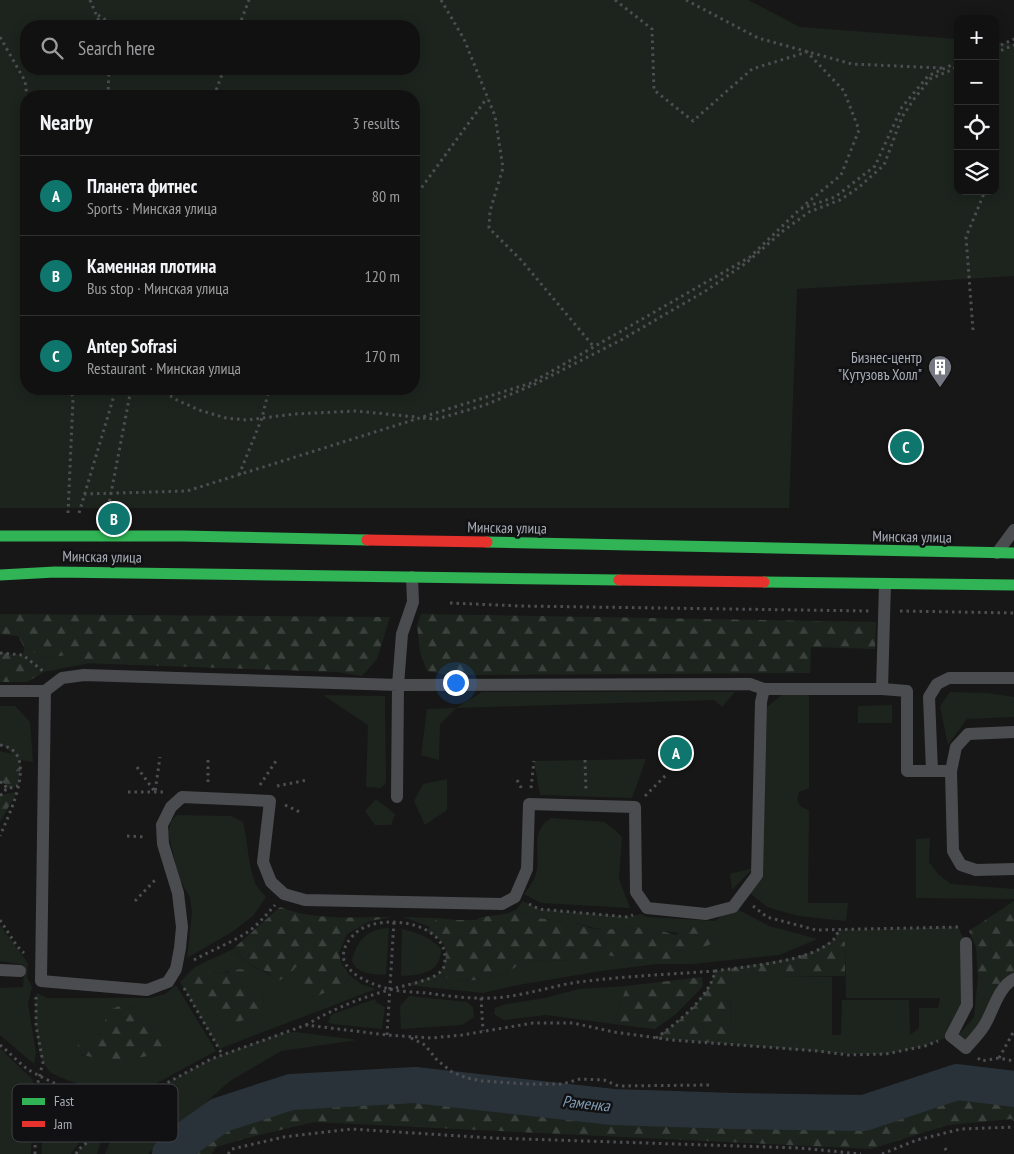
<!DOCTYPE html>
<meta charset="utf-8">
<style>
body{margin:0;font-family:"PT Sans Narrow",sans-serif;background:#1a1a1a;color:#f1f3f6}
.controls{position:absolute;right:15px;top:15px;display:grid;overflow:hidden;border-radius:10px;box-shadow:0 2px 12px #0003}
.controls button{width:45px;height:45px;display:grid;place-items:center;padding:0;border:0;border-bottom:1px solid #303131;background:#111;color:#f1f3f6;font:25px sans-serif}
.you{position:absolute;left:455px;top:682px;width:18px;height:18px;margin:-12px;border:4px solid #fff;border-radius:50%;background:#1a73e8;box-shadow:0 0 0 8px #1a73e833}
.badge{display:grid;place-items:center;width:32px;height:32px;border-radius:50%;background:#0f766e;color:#fff;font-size:16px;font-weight:700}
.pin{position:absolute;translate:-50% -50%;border:2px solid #fff;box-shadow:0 1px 5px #0006}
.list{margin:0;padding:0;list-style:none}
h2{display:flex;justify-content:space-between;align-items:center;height:65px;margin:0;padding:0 20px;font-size:21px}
h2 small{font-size:16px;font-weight:400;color:#9c9d9f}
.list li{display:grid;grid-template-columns:32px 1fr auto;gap:15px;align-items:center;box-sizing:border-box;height:80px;padding:0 20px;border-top:1px solid #303131}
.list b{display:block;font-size:19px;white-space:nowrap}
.list p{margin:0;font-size:16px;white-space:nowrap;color:#9c9d9f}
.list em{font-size:16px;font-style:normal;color:#9c9d9f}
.icon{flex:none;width:28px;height:28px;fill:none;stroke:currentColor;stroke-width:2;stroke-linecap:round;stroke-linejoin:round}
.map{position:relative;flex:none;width:1014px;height:1154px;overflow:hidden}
.search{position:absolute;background:#111;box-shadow:0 2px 12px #0003;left:20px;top:20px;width:400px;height:55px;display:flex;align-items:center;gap:12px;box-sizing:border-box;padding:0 18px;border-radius:20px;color:#9c9d9f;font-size:19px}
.panel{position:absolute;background:#111;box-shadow:0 2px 12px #0003;left:20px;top:90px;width:400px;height:305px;border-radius:20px}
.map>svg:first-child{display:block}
.green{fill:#1d241e;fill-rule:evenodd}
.forest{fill:url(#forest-firs)}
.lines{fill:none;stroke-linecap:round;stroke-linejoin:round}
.river{stroke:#2a3239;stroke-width:36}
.path{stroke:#4d4e52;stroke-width:3;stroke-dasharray:2.5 4;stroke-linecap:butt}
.lane{stroke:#4b4c50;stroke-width:12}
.fast{stroke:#30b455;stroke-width:11}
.jam{stroke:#e5322d;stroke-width:11}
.labels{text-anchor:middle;stroke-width:5;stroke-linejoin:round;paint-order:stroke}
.poi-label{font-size:15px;fill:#a8adb8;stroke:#111113;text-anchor:end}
.street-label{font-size:15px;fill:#a8adb8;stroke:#111113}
.water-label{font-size:16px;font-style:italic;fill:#7f9bb3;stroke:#111113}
.key{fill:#111113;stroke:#3e4045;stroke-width:1}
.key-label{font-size:14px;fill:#a8adb8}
</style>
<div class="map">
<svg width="1014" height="1154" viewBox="0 0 1014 1154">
<defs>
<pattern id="forest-firs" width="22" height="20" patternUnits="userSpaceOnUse" patternTransform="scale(1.25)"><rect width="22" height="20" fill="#1d241e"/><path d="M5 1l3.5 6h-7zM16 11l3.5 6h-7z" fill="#3b413d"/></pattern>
</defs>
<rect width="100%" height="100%" fill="#171717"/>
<path class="green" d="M0,0H748L800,27L958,39V191H995V42L1014,44V276L797,289L789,508H0ZM26,26H414V69H26ZM26,96H414V389H26Z
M24,647L43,658L68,655L90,663L44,672L23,655Z
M482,692H735L722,707L714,700L456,708L440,724L439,760L421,755L427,709L456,708Z
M950,692L988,693L1014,697V717L967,719L948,745L940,706Z
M809,693V788L799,792L797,800L801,807L809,810L808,903H848L846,921L798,916L767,907L750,893L767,707L783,694Z
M323,695L385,696L386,783L381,788L366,787L368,725Z
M892,705V723H858V706Z
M0,706H15L30,722L33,762L19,760L21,767L15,769L6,761H0V751L13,754L0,743Z
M646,759L632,798L540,795L534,761Z
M447,779V810L425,825L414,801L423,784Z
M376,799L395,814L391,825H375L365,811Z
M177,815L231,816L243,822C248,840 248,868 256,885C258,889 263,893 266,897L253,916L232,932L187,958L192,913L190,897L179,879L168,832L171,821Z
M551,818L604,822L615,830L622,837L619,879L630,908L541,903L524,894C530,886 536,879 537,869C540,848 530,832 551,818Z
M930,838L929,862L938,874L951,884L1014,889V899L916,898V839Z
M753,868L732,890L730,874Z
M523,901L539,909L628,917L641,914L647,917L715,921L733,907L769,926L818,939L779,955L693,964H657L601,971L518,985L483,993L415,986L408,984L439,974L453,981L477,980L505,974L523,962L542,960L579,961L594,964L607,955L622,958L632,963L693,952L711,944L693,927L681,933L647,930L635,926L605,930L590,927L573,922L536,918L516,910Z
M403,917L437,918L429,931H427L430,927Z
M0,925L28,963L27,977L32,987L28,1003L36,1053L34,1064L0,1035V988L23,987L24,965L0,961Z
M958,927L966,943L967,1005L951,1036L925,1046L886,1054H848L727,1044L730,1034L731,976L832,977V1035H841L842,1000H909L910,1035L919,1028V1008H938L940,998H846L845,942L835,939L839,929L860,930Z
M389,928L386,975C372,974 356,974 352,960C357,940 368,929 389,928Z
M402,929C418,933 429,936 441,949C441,973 421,975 401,976Z
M233,949C238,954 244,960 249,964C258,970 267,972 275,979L289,975L296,967L305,966L306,993L314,997L346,983L349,975L361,984L376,989L219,1049L180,982L195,967ZM209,971L222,974L228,971L239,980L229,985L253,988L263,993L264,1005L218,1017L208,1002Z
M978,976L1003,991L966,1048L955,1039L974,1017Z
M176,985L216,1051L133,1096C121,1098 57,1079 49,1071C47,1068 44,1064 42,1061C37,1050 33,1005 37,993L47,998H150L165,994ZM120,1006L138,1007L148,1015L156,1029L164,1034L113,1058L84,1056L75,1053L81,1037L111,1033L105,1028C106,1014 106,1010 120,1006Z
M627,986L613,1024L546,1015L504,1020L494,1014L495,1008L506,1004L545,998L579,989Z
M409,996L467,1002L473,1007L474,1017L462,1025L401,1029L400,1006Z
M375,999L377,1003L385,1007L382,1029L332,1024L328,1022L330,1017L333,1014Z
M296,1032L357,1040L281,1051L230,1081L148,1154H105L121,1114L143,1096L211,1059L282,1033Z
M0,1048L33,1080L31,1154H0Z
M48,1088L64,1091L116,1107L115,1112L80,1141L71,1154H42V1093Z
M105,1128L97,1154H76L78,1150Z"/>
<path class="forest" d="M0,614L390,617L377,659L362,676L337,672L83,663L68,655L43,658L24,647L18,636L0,634Z
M421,614L876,622L875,649L811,647L810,673L448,675L427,671L420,651L417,626Z
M0,653L23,655L44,672L27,682H0Z
M0,761H6L15,769L21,767L18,786L6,789L5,784L0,782Z
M17,792L0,822V795Z
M1014,901V979L1003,991L978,976L976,947L969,931Z
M280,907C315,921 354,917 392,917L370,921L347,934L339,953L341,963L349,975L346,983L315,997L301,992L305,966L296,967L289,975L280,980L275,979L266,971L260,970L248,963L233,949Z
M516,910L536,918L573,922L590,928L605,930L635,926L647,930L662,931L675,935L693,927L705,931L711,944L693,952L674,963L657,964L632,963L622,958L607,955L594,964L579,961L542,960L523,962L505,974L477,980L453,981L439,974C445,966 449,953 443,943C440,939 431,934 427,931L437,918L456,920H475L482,917L505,914Z
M835,939L845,942V976L731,977L730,1034L727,1044L656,1038C677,1023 710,997 715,971L793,958L815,951Z
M240,969L244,970L247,978L239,980L230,985L253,988L263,993L264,1005L254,1016L236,1023L218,1017L208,1002L198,999L192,993L190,987L192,973L209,971L222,974Z
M702,977L703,986L677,1013L655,1029L613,1024L627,986Z
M120,1006L138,1007L148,1015L156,1029L164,1034L168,1044C165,1046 162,1050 158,1052C140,1062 95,1060 75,1053L81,1037L110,1033L105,1028C105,1014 106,1010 120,1006Z
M1014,1074V1122L1012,1119L948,1125L871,1149L314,1122L251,1137L216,1147L212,1154H170L175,1147L220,1115L291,1092L415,1085L613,1107L734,1111L864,1113L957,1082L1000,1087Z"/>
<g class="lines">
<path class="river" d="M170,1154L175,1147L220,1115L291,1092L415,1085L613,1107L734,1111L864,1113L957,1082L1014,1089"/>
<path class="path" d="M90,0L101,26
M441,0L464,39L495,116L503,168L490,211L489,228L522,261L594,347
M615,0L652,29L654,90L693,121L752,69L807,52L844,91L859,130L841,175L802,207
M686,0L758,38L852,64L942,68
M98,15L115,26
M239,26L249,0
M0,37L25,81L27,96
M995,48L1014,39
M995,53L1014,45
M108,96L109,69
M214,96L224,69
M995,141L998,150L995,158
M414,198L487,98
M973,330L966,237L985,191
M159,389L177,400L199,410L226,418L246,420L295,414L356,411L416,417
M423,418L437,419L485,405L533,385L621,340L707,290L746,263L783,231L809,212L840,200L858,188L884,165L902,117L914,99L930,79L958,67
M239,475L262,418L269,389
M84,494L187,491L531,383L750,257L800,209L835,197L875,166L902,107L928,76L958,62
M68,513L73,399L71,389
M79,513L116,389
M107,514L131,389
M450,603L520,606L869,611
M900,611L1014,613
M0,653L23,655L44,672
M0,745C41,751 9,814 0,836
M585,760L586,790
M137,767L155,792L160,757
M517,780L523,791
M0,782L5,784L6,789
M208,782V758
M260,785L278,758
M277,786L307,780
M531,788L534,761
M128,792H165
M0,795L3,794L6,789L18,786
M645,796L667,774
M285,805L302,813
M127,836L146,837
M135,901L157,878
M529,904L539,909L628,917L633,915
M753,906L767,917L816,930L958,927L959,930
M0,920L17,946L24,953
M194,960C213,949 235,942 253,928C261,921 268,913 275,905
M715,971C747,966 812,962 834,939C836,937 838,932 839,929
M184,988L222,1054
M481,998L483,1031
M306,1025C333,1009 360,998 389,990C403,985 428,982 439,973C444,969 445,965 445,960C447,922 383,913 358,931C350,937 341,949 344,960C349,976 374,985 389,989C401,992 415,992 427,993C448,996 470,999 491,998C524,997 555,984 587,981C630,976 673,974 715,971C710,997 677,1023 656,1038
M387,1035L394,921
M411,1038L425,1045L437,1060L452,1072L467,1078L482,1081L528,1084H562L580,1079L604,1080L618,1086L710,1085
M0,1045C9,1052 17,1061 26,1068C50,1084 104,1105 133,1104
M978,1058L981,1061L999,1058L1014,1061
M999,1058L1014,1031
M945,1148L948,1154
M35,1154L36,1090L43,1062L36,1026V996
M76,1154L78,1150L143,1096L211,1059L306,1025L387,1035L431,1038L462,1035L533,1023H573L614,1032L672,1040L818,1051L848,1055L886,1054L925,1046L938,1041
M228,1154L232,1149L284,1137L351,1129L492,1138L800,1148L861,1154
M882,1154L917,1140L961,1129L1014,1127"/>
<path class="lane" d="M997,553L1014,530
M764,689H882L907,691V771H951
M882,689L885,584
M0,691H45L62,678L84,675L398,685L750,684L764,689L761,702L757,875L733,907L706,914L647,908L636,892L635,807L529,804L527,869L515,897L502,904L305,900L284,894L271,882L263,862L270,801L182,797L171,807L162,825L163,844L178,893L182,927L180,948L176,969L168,982L147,990L41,981L45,691
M1014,732L968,734L956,747L951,771L953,851L961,865L976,870L1014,869
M932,771L929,697L937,684L949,678H1014
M397,797L398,685L402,634L413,602L412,577
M966,943L967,1005L951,1036L966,1048C972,1041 979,1034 984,1026C993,1012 998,987 1014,979
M0,970L20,971"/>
<path class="fast" d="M0,536H183L367,540
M487,542L1014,553
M0,575L55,572L619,580
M764,582L1014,585"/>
<path class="jam" d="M367,540L487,542
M619,580L764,582"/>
</g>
<defs>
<g id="building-pin" transform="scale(1.25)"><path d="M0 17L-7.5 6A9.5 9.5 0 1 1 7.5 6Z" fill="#757880" stroke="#111113"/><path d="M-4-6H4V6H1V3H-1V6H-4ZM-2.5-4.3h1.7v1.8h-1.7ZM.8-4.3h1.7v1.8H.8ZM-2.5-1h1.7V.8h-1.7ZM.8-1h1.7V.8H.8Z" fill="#fff"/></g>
</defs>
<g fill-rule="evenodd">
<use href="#building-pin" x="940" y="367"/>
</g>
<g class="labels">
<g class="poi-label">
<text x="922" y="363">Бизнес-центр<tspan x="922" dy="17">"Кутузовъ Холл"</tspan></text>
</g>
<g class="street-label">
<text transform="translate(507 528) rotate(1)" y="5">Минская улица</text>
<text transform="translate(912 537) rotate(1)" y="5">Минская улица</text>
<text transform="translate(102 557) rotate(1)" y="5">Минская улица</text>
</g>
<g class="water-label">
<text transform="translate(586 1103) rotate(6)" y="6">Раменка</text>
</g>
</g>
<rect x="12" y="1084" width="166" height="58" rx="8" class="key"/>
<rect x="22" y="1098" width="23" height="7" fill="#30b455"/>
<rect x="22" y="1121" width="23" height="6" fill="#e5322d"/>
<g class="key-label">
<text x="54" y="1106">Fast</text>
<text x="54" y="1129">Jam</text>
</g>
</svg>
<div class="controls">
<button>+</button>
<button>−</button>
<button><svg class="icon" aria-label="locate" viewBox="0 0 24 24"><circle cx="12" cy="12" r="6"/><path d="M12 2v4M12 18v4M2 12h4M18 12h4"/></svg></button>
<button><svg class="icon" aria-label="layers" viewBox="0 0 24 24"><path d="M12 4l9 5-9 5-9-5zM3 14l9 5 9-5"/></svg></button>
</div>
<div class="you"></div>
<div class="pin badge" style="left:676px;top:753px">A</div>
<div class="pin badge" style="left:114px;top:519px">B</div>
<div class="pin badge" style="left:906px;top:447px">C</div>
<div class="search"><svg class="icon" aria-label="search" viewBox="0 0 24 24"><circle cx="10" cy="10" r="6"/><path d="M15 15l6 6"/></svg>Search here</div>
<section class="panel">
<h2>Nearby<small>3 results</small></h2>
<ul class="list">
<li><span class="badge">A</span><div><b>Планета фитнес</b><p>Sports · Минская улица</p></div><em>80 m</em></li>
<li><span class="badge">B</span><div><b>Каменная плотина</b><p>Bus stop · Минская улица</p></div><em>120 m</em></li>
<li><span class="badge">C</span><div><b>Antep Sofrasi</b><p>Restaurant · Минская улица</p></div><em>170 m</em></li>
</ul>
</section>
</div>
